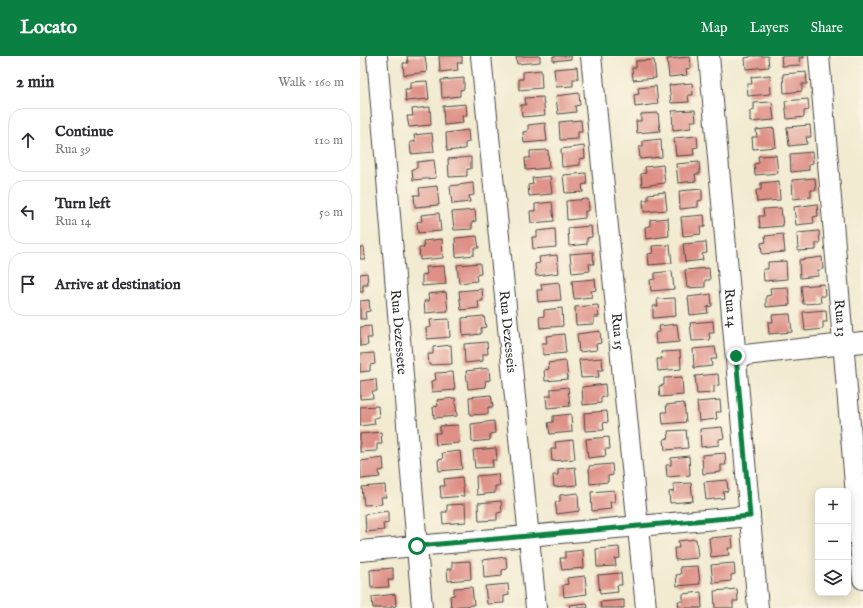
<!DOCTYPE html>
<meta charset="utf-8">
<style>
body{margin:0;font-family:"IM FELL English",serif;background:#f7f7f7;color:#2b2b33}
.controls{position:absolute;right:12px;bottom:12px;display:grid;overflow:hidden;border-radius:8px;box-shadow:0 2px 10px #0003}
.controls button{width:36px;height:36px;display:grid;place-items:center;padding:0;border:0;border-bottom:1px solid #e1e1e2;background:#fff;color:#2b2b33;font:20px sans-serif}
.stop{position:absolute;width:12px;height:12px;margin:-9px;border:3px solid #0b8043;border-radius:50%;background:#fff}
.stop.end{background:#0b8043;border-color:#fff;box-shadow:0 1px 4px #0008}
.list{margin:0;padding:0;list-style:none}
h2{display:flex;justify-content:space-between;align-items:center;height:52px;margin:0;padding:0 16px;font-size:17px}
h2 small{font-size:13px;font-weight:400;color:#7c7c81}
.list li{display:grid;grid-template-columns:26px 1fr auto;gap:12px;align-items:center;box-sizing:border-box;height:64px;margin:0 8px 8px;padding:0 8px;border:1px solid #e1e1e2;border-radius:16px}
.list b{display:block;font-size:15px;white-space:nowrap}
.list p{margin:0;font-size:13px;white-space:nowrap;color:#7c7c81}
.list em{font-size:13px;font-style:normal;color:#7c7c81}
.icon{flex:none;width:22px;height:22px;fill:none;stroke:currentColor;stroke-width:2;stroke-linecap:round;stroke-linejoin:round}
.map{position:relative;flex:none;width:503px;height:552px;overflow:hidden}
header{display:flex;align-items:center;gap:24px;box-sizing:border-box;height:56px;padding:0 20px;background:#0b8043;color:#fff}
header strong{font-size:19px}
nav{display:flex;gap:22px;margin-inline-start:auto;font-size:14px}
main{display:flex}
aside{flex:1;background:#fff}
.map>svg:first-child{display:block}
.building{fill:#de8f86}
.lines{fill:none;stroke-linecap:round;stroke-linejoin:round}
.minor-casing{stroke:#494844;stroke-width:22}
.minor{stroke:#fff;stroke-width:20}
.route{stroke:#0b8043;stroke-width:5}
.labels{text-anchor:middle;stroke-width:3.5;stroke-linejoin:round;paint-order:stroke}
.street-label{font-size:14px;fill:#2b2b2b;stroke:#fcf5e5}
</style>
<header>
<strong>Locato</strong>
<nav><a>Map</a><a>Layers</a><a>Share</a></nav>
</header>
<main>
<aside>
<h2>2 min<small>Walk · 160 m</small></h2>
<ul class="list">
<li><svg class="icon" aria-label="ahead" viewBox="0 0 24 24"><path d="M12 20V5M6 11l6-6 6 6"/></svg><div><b>Continue</b><p>Rua 39</p></div><em>110 m</em></li>
<li><svg class="icon" aria-label="left" viewBox="0 0 24 24"><path d="M17 20v-9H6M10 6l-5 5 5 5"/></svg><div><b>Turn left</b><p>Rua 14</p></div><em>50 m</em></li>
<li><svg class="icon" aria-label="arrive" viewBox="0 0 24 24"><path d="M6 21V4h12l-3 4 3 4H6"/></svg><div><b>Arrive at destination</b></div></li>
</ul>
</aside>
<div class="map">
<svg width="503" height="552" viewBox="0 0 503 552">
<rect width="100%" height="100%" fill="#fcf5e5"/>
<filter id="ink" filterUnits="userSpaceOnUse"><feTurbulence type="fractalNoise" baseFrequency=".025" numOctaves="2"/><feDisplacementMap in="SourceGraphic" scale="8" xChannelSelector="R" yChannelSelector="G"/><feConvolveMatrix kernelMatrix="1 2 1 2 8 2 1 2 1" color-interpolation-filters="sRGB"/></filter>
<filter id="wash" filterUnits="userSpaceOnUse"><feTurbulence type="fractalNoise" baseFrequency=".012" numOctaves="4" result="noise"/><feDisplacementMap in="SourceGraphic" scale="16" xChannelSelector="R" yChannelSelector="G"/><feGaussianBlur stdDeviation="0.9" result="paint"/><feColorMatrix in="noise" values="0 0 0 0 0 0 0 0 0 0 0 0 0 0 0 0 0 1.4 0 .05"/><feComposite in="paint" operator="in"/></filter>
<g filter="url(#wash)">
<rect width="100%" height="100%" fill="#f2ebd2"/>
<g id="blocks">
<path class="building" d="M47,0H65L67,16L44,19L43,7H48Z
M79,0H102V7H97L98,14L80,16Z
M156,0H180V6L157,8Z
M193,0H211V3L193,5Z
M390,0H408L409,11L386,13L385,2L390,1Z
M421,0H444V2H439L440,9L422,10Z
M330,1L331,12L326,13L327,19L309,21L307,3Z
M294,4L296,22L273,24L272,12H276V5Z
M217,11L218,23H213V30L196,31L194,13Z
M181,14L182,32L159,34V23H163V16Z
M446,16L447,28H442V35L424,37L423,18Z
M410,19L411,38L388,40L387,28H392L391,21Z
M104,22V33L100,34V40L82,42L81,24Z
M67,25L69,43L46,45L45,33H50V26Z
M332,27L333,39H328L329,46L311,47L309,29Z
M296,30L298,48L275,51L274,39L279,38L278,32Z
M219,37L220,49L215,50L216,56L198,58L196,40Z
M183,41L185,59L162,61L161,49H166L165,42Z
M448,43L449,54L444,55V61L427,63L425,45Z
M412,46L414,64L390,66V55L394,54V47Z
M106,48L107,60H102L103,67L84,69L83,50Z
M70,51L71,69L49,71L47,60H53L52,53Z
M335,54L336,65H331V72L313,74L312,55Z
M298,57L300,75L277,77L276,65H281V58Z
M221,64L222,76H218V83L200,84L199,66Z
M185,67L187,85L164,87L163,76L168,75V69Z
M450,69L451,81H446L447,88L429,90L427,71Z
M414,72L416,91L393,93L392,81H397L396,74Z
M108,74L109,86L105,87V93L87,95L86,77Z
M72,77L74,96L51,98L50,86H55L54,79Z
M337,80L338,91L333,92L334,99L316,100L314,82Z
M301,83L302,101L280,103L279,91H283V85Z
M224,90L225,102L220,103V109L202,111L201,93Z
M188,94L189,112L166,114L165,102H170V95Z
M452,96L453,107L449,108V114L431,116L430,98Z
M416,99L418,117L395,119L394,108L399,107L398,100Z
M111,101V113H107V120L89,121L88,103Z
M74,104L76,122L53,124L52,113L57,112V106Z
M339,106L340,118H335L336,125L318,127L316,108Z
M303,109L305,127L282,130L281,118L286,117L285,111Z
M226,117L227,128L222,129L223,136L205,137L203,119Z
M190,120L192,138L169,140L168,129L173,128L172,122Z
M455,122L456,134H451V141L433,143L432,124Z
M419,125L420,144L397,146L396,134H401V127Z
M113,127L114,139L109,140L110,146L92,148L90,130Z
M77,130L79,149L55,151L54,139H60L59,132Z
M342,133V144L338,145V151L320,153L319,135Z
M305,136L307,154L284,156L283,144H288V138Z
M228,143L229,155H225V162L207,164L206,145Z
M192,146L194,165L171,167L170,155H175V148Z
M457,148L458,160L453,161L454,167L436,169L434,151Z
M421,152L423,170L400,172L399,160H404L403,153Z
M115,154L116,165L112,166V173L94,174L92,156Z
M79,157L81,175L58,177L57,166L62,165L61,159Z
M344,159L345,171H340L341,178L323,180L321,161Z
M308,162L309,180L286,183L285,171L290,170V164Z
M231,170L232,181L227,182V188L209,190L208,172Z
M195,173L196,191L173,193L172,181H177V175Z
M459,175L460,187H456V194L438,195L437,177Z
M423,178L425,196L402,198L401,187L406,186L405,180Z
M117,180L119,192H114V199L96,201L95,182Z
M82,183L83,202L60,204L59,192H64L63,185Z
M346,186L347,197L342,198L343,204L325,206L323,188Z
M310,189L312,207L289,209L288,198L293,197L292,190Z
M0,191H4L5,203H0Z
M233,196L234,208H229L230,215L212,217L210,198Z
M197,199L199,217L176,220L175,208L180,207L179,201Z
M462,201L463,213L458,214V220L440,222L439,204Z
M426,205L427,223L404,225L403,213H408V206Z
M120,207L121,218L116,219L117,225L99,227L97,209Z
M84,210L86,228L62,230V219L67,218L66,211Z
M349,212L350,224H345V231L327,232L325,214Z
M312,215L314,233L291,235L290,224L295,223V217Z
M7,217L8,229H3V236H0V218Z
M235,223L236,234L231,235L232,241L214,243L212,225Z
M199,226L201,244L178,246L177,234H182L181,228Z
M464,228L465,240H460L461,247L443,248L441,230Z
M428,231L430,249L406,251V240L411,239L410,232Z
M122,233L123,245H118L119,252L101,254L99,235Z
M86,236L88,255L65,257L64,245H69L68,238Z
M351,238L352,250L347,251L348,257L330,259L328,241Z
M315,242L316,260L293,262V250H298L297,243Z
M9,244L10,255L5,256L6,263H0V245Z
M238,249L239,261H234V268L216,269L215,251Z
M202,252L203,270L180,272L179,261L184,260V254Z
M466,254L467,266H463V273L445,275L443,256Z
M430,258L432,276L409,278L408,266H413L412,259Z
M124,260L126,271L121,272V278L103,280L102,262Z
M89,263L90,281L67,283L66,272L71,271L70,264Z
M353,265L354,277H349L350,284L332,285L330,267Z
M317,268L319,286L296,288L295,277L300,276L299,270Z
M11,270L12,282H7L8,289L0,290V271Z
M240,275L241,287L236,288L237,294L219,296L217,278Z
M204,278L206,297L183,299L182,287H187L186,280Z
M127,286L128,298H123V305L105,307L104,288Z
M91,289L92,308L69,309L68,298H73V291Z
M355,291L357,303H351L352,310L334,312L333,293Z
M320,295L321,313L298,315L297,303H302L301,296Z
M14,297L15,308L10,309V315L0,316V298Z
M242,302L243,314H238L239,321L221,322L219,304Z
M206,305L208,323L185,325L184,314L189,313L188,307Z
M129,312L130,324L125,325L126,331L108,333L106,315Z
M93,316L95,334L72,336L71,325L76,324L75,317Z
M358,318L359,329L354,330V337L337,338L335,320Z
M322,321L323,339L300,341L299,330L304,329V322Z
M16,323L17,335H12L13,342L0,343V325Z
M245,328L246,340L241,341V347L223,349L222,331Z
M208,331L210,350L187,352L186,340H191V333Z
M131,339L133,351H128V358L110,359L109,341Z
M95,342L97,360L74,362L73,351L78,350L77,344Z
M360,344L361,356H356L357,363L339,365L337,346Z
M324,347L326,366L303,368L302,356H307L306,349Z
M18,350L19,361L14,362L15,368L0,370V351Z
M247,355L248,366L243,367L244,374L225,375L224,357Z
M211,358L212,376L190,378L188,367L193,366V360Z
M134,365L135,377L130,378V384L112,386L111,368Z
M98,369L99,387L76,389L75,377H80V370Z
M362,371L364,382L359,383V389L341,391L340,373Z
M326,374L328,392L305,394L304,383L309,382L308,375Z
M21,376L22,388H17V395L0,396V378Z
M249,381L250,393H245L246,400L228,402L226,383Z
M213,384L215,403L192,405L191,393H196L195,386Z
M136,392L137,404H132L133,411L115,412L113,394Z
M100,395L102,413L79,415L78,404L83,403L82,397Z
M365,397L366,409H361V416L343,418L342,399Z
M329,400L330,419L307,421L306,409H311V402Z
M23,402L24,414L19,415L20,421L1,423L0,405Z
M252,408L253,419L248,420V426L230,428L229,410Z
M215,411L217,429L194,431L193,419H198V413Z
M138,418L140,430H135V437L117,439L116,420Z
M102,421L104,440L81,442L80,430H85L84,423Z
M367,424L368,435L363,436L364,442L346,444L344,426Z
M331,427L333,445L310,447L309,436L314,435L313,428Z
M25,429L26,441H21L22,448L4,449L2,431Z
M254,434L255,446H250L251,453L232,455L231,436Z
M218,437L219,455L197,458L195,446L200,445V439Z
M141,445L142,456L137,457V464L119,465L118,447Z
M105,448L106,466L83,468L82,456H87V449Z
M28,455V467L23,468L24,474L6,476L5,458Z
M372,480L373,492H368L369,499L351,501L349,482Z
M336,483L338,502L315,504L314,492H319L318,485Z
M259,491L260,502L255,503L256,510L237,511L236,493Z
M223,494L224,512L202,514L200,502H205V496Z
M146,501L147,513L142,514V520L124,522L123,504Z
M110,505L111,523L88,525L87,513H92V506Z
M374,507L375,518L371,519V525L353,527L351,509Z
M338,510L340,528L317,530L316,519L321,518L320,511Z
M33,512V524H28L29,531L11,532L10,514Z
M261,517L262,529H257L258,536L240,538L238,519Z
M225,520L227,538L204,541L203,529L208,528L207,522Z
M148,528L149,539L144,540V547L127,548L125,530Z
M112,531L114,549L91,551L90,540L94,539V532Z
M377,533L378,545H373V552H355L354,535Z
M341,536L342,552H319L318,545H323V538Z
M35,538L36,550L31,551V552H13L12,541Z
M264,544V552H241L240,546Z
M227,547L228,552H210L209,549Z"/>
</g>
</g>
<g filter="url(#ink)">
<use href="#blocks" fill-opacity="0" stroke="#494844" stroke-width="1"/>
<g class="lines">
<g class="minor-casing">
<g id="minor">
<path id="s1" d="M17,0L62,552"/>
<path id="s2" d="M121,0L176,552"/>
<path id="s3" d="M231,0L286,552"/>
<path id="s4" d="M349,0L398,552"/>
<path id="s5" d="M459,0L503,523"/>
<path d="M376,300L503,286"/>
<path d="M0,495L390,460"/>
</g>
</g>
<use href="#minor" class="minor"/>
</g>
</g>
<g class="lines" filter="url(#ink)">
<path class="route" d="M57,490L390,460L376,300"/>
</g>
<g class="labels">
<g class="street-label">
<text dy="5" stroke="none"><textPath href="#s4" startOffset="253">Rua 14</textPath></text>
<text dy="5" stroke="none"><textPath href="#s5" startOffset="263">Rua 13</textPath></text>
<text dy="5" stroke="none"><textPath href="#s1" startOffset="277">Rua Dezessete</textPath></text>
<text dy="5" stroke="none"><textPath href="#s2" startOffset="277">Rua Dezesseis</textPath></text>
<text dy="5" stroke="none"><textPath href="#s3" startOffset="277">Rua 15</textPath></text>
</g>
</g>
</svg>
<div class="controls">
<button>+</button>
<button>−</button>
<button><svg class="icon" aria-label="layers" viewBox="0 0 24 24"><path d="M12 4l9 5-9 5-9-5zM3 14l9 5 9-5"/></svg></button>
</div>
<div class="stop" style="left:57px;top:490px"></div>
<div class="stop end" style="left:376px;top:300px"></div>
</div>
</main>
